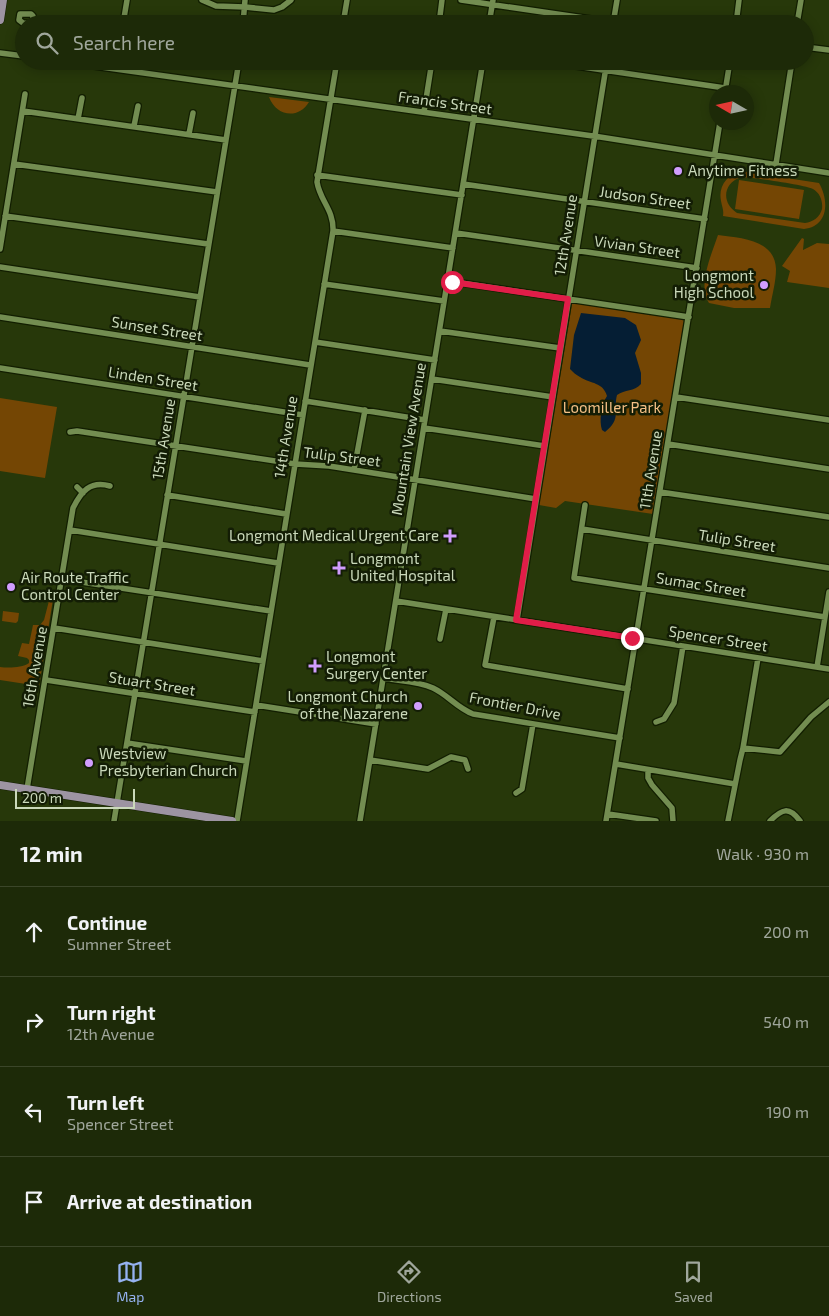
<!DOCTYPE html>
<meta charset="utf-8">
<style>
body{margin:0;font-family:"Exo 2",sans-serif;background:#253212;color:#f1f3f6}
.compass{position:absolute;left:709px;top:85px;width:45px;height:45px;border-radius:50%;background:#1d2a08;box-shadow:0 2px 12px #0003;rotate:279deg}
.scale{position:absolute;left:15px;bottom:12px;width:120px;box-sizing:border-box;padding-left:5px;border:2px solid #cad9ba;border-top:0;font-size:14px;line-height:18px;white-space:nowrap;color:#cad9ba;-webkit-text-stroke:4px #131d05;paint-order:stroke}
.stop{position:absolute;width:15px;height:15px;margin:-11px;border:4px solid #e11d48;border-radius:50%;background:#fff}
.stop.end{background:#e11d48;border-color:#fff;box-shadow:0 1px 5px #0008}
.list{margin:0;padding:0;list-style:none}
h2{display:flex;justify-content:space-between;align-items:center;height:65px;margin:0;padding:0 20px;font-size:21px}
h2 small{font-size:16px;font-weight:400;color:#a0a79c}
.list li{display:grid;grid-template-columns:32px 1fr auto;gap:15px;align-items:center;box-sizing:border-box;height:90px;padding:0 20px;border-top:1px solid #3b4629}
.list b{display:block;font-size:19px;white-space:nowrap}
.list p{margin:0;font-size:16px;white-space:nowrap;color:#a0a79c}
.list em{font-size:16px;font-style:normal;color:#a0a79c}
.icon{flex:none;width:28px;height:28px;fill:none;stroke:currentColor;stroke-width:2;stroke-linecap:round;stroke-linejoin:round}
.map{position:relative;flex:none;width:829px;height:821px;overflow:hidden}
.search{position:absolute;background:#1d2a08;box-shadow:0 2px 12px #0003;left:15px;right:15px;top:15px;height:55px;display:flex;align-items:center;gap:12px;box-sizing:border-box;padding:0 18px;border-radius:28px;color:#a0a79c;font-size:19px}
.sheet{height:425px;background:#1d2a08}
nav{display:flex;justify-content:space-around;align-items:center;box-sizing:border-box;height:70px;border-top:1px solid #3b4629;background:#1d2a08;font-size:14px;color:#a0a79c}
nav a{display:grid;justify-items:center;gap:2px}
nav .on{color:#95b2f1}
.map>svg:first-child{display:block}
.green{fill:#744604;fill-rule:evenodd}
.water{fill:#051e34}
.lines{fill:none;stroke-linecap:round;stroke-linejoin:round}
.minor-casing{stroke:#121e01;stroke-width:8}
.major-casing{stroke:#121e01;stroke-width:9}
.minor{stroke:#738d51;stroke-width:5.5}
.major{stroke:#9d94a2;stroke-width:8}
.route{stroke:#e11d48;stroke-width:6}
.poi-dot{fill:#d19dfe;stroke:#131d05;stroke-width:2}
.labels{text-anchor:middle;stroke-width:5;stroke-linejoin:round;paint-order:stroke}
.street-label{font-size:15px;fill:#cad9ba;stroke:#131d05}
.poi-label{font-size:15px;fill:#cad9ba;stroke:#131d05;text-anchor:start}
.park-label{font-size:15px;fill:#f5c086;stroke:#131d05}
</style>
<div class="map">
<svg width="829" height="821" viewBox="0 0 829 821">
<rect width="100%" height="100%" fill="#27380a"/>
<path class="green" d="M269,97L309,102C298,120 276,116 269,97Z
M741,171L819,183C829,200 829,226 804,229L723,216C724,210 722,207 721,201C718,186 727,175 741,171ZM741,177C750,177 807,185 813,189C820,193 823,201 822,209C820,217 813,222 805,223L737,213C721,203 723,183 741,177Z
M739,180L804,190L799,219L735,209Z
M718,235C740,238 775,239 776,269C776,282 772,295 770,308H734L709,303C697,286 712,253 718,235Z
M802,238L804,239L803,250L817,243L829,244V288L787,282L790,271L782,266Z
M574,303L681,319L684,321L653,514L565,501L556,508L539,505L572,304Z
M0,398L57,407L45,478L0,471Z
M51,593H54L39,686L0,680V667C8,668 22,668 29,663V660L27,658L18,656L22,643L29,644L33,625H40L44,620Z
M3,611L19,613L18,621L16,623L2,621Z"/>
<path class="water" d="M581,313L625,318L636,325L641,340L635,353L641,373V384C634,392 625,389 617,395C613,410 622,419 605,432L602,430C599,421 601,404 607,396C603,382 591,384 580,377C576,375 573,372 570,369L574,335Z"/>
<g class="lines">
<g class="minor-casing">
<path id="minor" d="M202,0L216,6L245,7L274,10L282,7L291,0
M461,0L625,24
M33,24V16L31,14H20L19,20L23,23L34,24
M62,24H66
M123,24L127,0
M243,24L245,0
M343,24L347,0
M439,24L442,0
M489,24L493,0
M613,24L617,0
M736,24L739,0
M797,24L801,0
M805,47L829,50
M0,53L24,56
M58,61L600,137L829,173
M542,61L725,88
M725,92L730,61
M23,111L226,140
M424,112L432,61
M78,119L82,98
M134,126L138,106
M189,134L193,113
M14,164L217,192
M776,164L792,61
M317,175L462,195
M463,184L705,219
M5,216L208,244
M333,231L453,248
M456,233L697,268
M0,249L25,94
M0,267L200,297
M448,281L689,317
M324,284L444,301
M0,317L310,365
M440,331L560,348
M315,342L435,360
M0,368L303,415
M432,379L553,397
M676,397L829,420
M305,401L425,420
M424,428L545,446
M70,432L77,431L295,464L329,466L536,499
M668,444L829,469
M354,470L365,410
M77,487L83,493
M660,492L829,517
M167,495L286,514
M585,505L574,578L825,617
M582,529L829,568
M70,530L278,563
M62,579L271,611
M396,601L829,669
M494,617L485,665L628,689
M517,620L607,61
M54,628L263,661
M440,639L446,609
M817,667L829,592
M383,678C399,681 418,681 433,688C448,695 457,708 473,714L620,738
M46,680L255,712
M256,705L376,724
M656,722L664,719L674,703L683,646
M127,743L246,761
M743,748L780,752L811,717L829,702
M370,760L428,769L451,757L465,760L468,769
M616,764L735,784
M648,770V778L652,785L672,808L673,821
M27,789L73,508C81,492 90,480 110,486
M516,793L522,789L533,724
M608,814L656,821
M114,821L239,61
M237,821L333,231C334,210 320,201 317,182L337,61
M360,821L483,61
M606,821L720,122
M728,821L740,760L743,748L758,658
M770,821C782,809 789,806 800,821"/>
</g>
<g class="major-casing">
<path id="major" d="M0,20L3,0
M0,785L232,821"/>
</g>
<use href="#minor" class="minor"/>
<use href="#major" class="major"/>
</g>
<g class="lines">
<path class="route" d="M452,282L568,299L516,620L632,638"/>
</g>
<g class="poi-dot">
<circle cx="678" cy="171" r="5"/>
<circle cx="764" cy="285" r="5"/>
<path d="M447.5 528.5h5v5h5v5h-5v5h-5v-5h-5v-5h5z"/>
<path d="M336.5 560.5h5v5h5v5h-5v5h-5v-5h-5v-5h5z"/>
<circle cx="11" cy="587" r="5"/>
<path d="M312.5 658.5h5v5h5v5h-5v5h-5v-5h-5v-5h5z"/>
<circle cx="418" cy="706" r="5"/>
<circle cx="89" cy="763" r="5"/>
</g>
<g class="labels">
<g class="street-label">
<text transform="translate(445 103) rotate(8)" y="5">Francis Street</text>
<text transform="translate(645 198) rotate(8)" y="5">Judson Street</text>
<text transform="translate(566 235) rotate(-81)" y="5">12th Avenue</text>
<text transform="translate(637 247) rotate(8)" y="5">Vivian Street</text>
<text transform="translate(157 329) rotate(9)" y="5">Sunset Street</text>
<text transform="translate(153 379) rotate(9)" y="5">Linden Street</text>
<text transform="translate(286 437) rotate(-81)" y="5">14th Avenue</text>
<text transform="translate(164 439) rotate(-81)" y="5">15th Avenue</text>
<text transform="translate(409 439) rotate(-81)" y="5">Mountain View Avenue</text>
<text transform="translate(342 457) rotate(7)" y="5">Tulip Street</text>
<text transform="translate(651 470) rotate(-81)" y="5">11th Avenue</text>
<text transform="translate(737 541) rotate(9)" y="5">Tulip Street</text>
<text transform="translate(701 585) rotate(9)" y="5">Sumac Street</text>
<text transform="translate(718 639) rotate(9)" y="5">Spencer Street</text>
<text transform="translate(35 667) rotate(-80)" y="5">16th Avenue</text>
<text transform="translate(152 684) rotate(9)" y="5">Stuart Street</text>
<text transform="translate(515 706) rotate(11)" y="5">Frontier Drive</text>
</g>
<g class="poi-label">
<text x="688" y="176">Anytime Fitness</text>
<text x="754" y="281" text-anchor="end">Longmont<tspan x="754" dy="17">High School</tspan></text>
<text x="439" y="541" text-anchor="end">Longmont Medical Urgent Care</text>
<text x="350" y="564">Longmont<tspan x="350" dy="17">United Hospital</tspan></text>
<text x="21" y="583">Air Route Traffic<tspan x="21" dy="17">Control Center</tspan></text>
<text x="326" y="662">Longmont<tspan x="326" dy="17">Surgery Center</tspan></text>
<text x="408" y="702" text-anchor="end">Longmont Church<tspan x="408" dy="17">of the Nazarene</tspan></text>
<text x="99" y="759">Westview<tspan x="99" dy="17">Presbyterian Church</tspan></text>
</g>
<g class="park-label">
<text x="612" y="413">Loomiller Park</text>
</g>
</g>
</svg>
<svg class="compass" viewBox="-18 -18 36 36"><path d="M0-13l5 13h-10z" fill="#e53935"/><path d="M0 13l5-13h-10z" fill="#a0a79c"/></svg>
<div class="scale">200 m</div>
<div class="stop" style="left:452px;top:282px"></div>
<div class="stop end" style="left:632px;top:638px"></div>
<div class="search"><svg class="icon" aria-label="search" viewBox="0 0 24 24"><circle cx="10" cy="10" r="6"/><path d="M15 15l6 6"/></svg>Search here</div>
</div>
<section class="sheet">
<h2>12 min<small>Walk · 930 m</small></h2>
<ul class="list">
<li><svg class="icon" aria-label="ahead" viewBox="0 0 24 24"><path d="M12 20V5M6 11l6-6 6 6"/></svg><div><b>Continue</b><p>Sumner Street</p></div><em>200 m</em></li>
<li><svg class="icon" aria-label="right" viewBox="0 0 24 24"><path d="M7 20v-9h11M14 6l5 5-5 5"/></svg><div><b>Turn right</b><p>12th Avenue</p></div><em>540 m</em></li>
<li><svg class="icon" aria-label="left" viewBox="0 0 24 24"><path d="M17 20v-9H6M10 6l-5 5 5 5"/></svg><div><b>Turn left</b><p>Spencer Street</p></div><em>190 m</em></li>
<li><svg class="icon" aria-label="arrive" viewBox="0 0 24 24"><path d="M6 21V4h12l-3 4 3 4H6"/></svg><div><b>Arrive at destination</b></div></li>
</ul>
</section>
<nav>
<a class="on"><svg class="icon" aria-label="map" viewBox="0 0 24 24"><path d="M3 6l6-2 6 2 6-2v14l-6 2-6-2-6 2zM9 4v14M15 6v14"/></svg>Map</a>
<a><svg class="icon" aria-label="directions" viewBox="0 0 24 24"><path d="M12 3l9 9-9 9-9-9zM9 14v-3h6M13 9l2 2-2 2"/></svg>Directions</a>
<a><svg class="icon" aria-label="saved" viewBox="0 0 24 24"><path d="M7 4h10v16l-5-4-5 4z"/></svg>Saved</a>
</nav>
